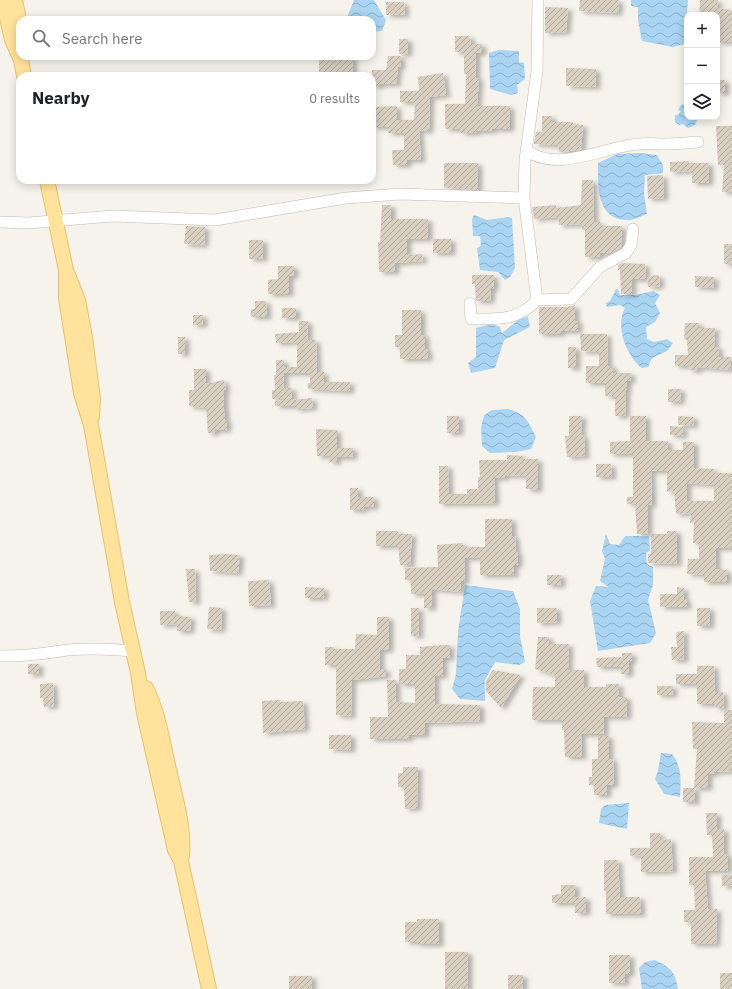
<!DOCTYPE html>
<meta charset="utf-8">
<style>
body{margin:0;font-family:"IBM Plex Sans",sans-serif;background:#f2f2f2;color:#202124}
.controls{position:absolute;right:12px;top:12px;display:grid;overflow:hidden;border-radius:8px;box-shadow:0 2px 10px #0003}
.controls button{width:36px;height:36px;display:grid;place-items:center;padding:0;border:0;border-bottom:1px solid #e0e0e0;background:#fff;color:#202124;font:20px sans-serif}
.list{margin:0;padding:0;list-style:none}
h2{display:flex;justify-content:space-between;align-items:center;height:52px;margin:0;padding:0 16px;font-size:17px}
h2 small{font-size:13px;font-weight:400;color:#757577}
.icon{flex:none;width:22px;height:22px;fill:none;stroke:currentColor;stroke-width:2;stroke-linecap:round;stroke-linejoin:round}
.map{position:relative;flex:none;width:732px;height:989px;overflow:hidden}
.search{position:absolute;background:#fff;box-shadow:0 2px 10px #0003;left:16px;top:16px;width:360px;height:44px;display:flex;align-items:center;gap:10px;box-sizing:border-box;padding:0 14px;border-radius:12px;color:#757577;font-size:15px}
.panel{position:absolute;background:#fff;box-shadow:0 2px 10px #0003;left:16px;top:72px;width:360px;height:112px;border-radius:12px}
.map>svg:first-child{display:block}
.water{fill:url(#water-waves)}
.building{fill:url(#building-hatch);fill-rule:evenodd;filter:url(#shadow)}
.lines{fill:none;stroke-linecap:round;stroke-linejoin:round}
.minor-casing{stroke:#c2bbae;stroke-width:12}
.major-casing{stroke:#e6c16a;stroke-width:16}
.minor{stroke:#fff;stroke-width:11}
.major{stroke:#ffe39c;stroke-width:14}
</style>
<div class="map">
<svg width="732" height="989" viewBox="0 0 732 989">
<defs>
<pattern id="water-waves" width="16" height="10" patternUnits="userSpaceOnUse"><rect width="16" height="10" fill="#a9d4f2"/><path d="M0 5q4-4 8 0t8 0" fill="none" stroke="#8caec5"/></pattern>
<pattern id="building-hatch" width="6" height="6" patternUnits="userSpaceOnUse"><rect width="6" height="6" fill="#d8cfc1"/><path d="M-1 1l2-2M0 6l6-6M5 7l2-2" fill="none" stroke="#b1aa9e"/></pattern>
<filter id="shadow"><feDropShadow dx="4.5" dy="2.5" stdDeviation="2" flood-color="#0004"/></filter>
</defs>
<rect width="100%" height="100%" fill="#f6f3ec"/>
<path class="water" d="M354,0H374L386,20L382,31L372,32V20H346Z
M631,0H688L685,44L673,47L642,41L638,21V7L631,6Z
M499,50L519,51V62L524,63L525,79L517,85L518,93L511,95L490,89L489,53Z
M682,104L687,107V117H706V120L698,119L695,125L688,128L683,124L679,125L675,122V115H678L681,111L678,110Z
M640,153L657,155L663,165V173L645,175L644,193L647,214C641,216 633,221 626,220C596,219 598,185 598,163L617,154Z
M474,215L487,220L508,217L512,218L515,268L510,277L505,280L498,272L480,270L477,248L481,246L480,236H473L472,219Z
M616,289H618L620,295H636L653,291L660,295L655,303L660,313L655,322L646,327L647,339L654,342L667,339L673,343L667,351L652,358L648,367L642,368C626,356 615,326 625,308L620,305L607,307L606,303L610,301Z
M528,317L530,327L504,340L495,368L471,373L468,363L476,357V328L491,324L500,327L502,333L521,318Z
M508,409C526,414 528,421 536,437L531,449L515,452L490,453L482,446L481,428L484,415L492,410Z
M606,534L610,544L619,545L625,536H649L650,551L646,553L647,564L653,567V585L648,600L656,633L650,643L598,651L590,601L596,586L609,587L600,581L605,559L602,551Z
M465,585L513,591L520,609V636L525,662L519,665L495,662L485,680V701L460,699L452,689L456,674L458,632Z
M661,753L672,754C682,766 681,782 680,797L664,794L655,779L658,771Z
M629,803L627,829L599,823L601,809L605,805Z
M655,960C671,968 675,971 678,989H642L639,968L645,962Z"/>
<path class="building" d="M580,0H619L618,13L579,11Z
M700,0H718L717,8L732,10L731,42H717V15H699Z
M386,2H404L405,15H386Z
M545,7L568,8L566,32L545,33Z
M455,36H470L471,44H482V53H476V78H479L477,106H510V129H492V131H476V133H461V129H445V104H465L466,74H464V52H455Z
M399,39H408V54H399Z
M319,56H353V74L319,75Z
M388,56H401V67H398L396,84H380V86H372V70H386Z
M566,68L596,69V87L566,86Z
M443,73L446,95L430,97L429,131L419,130L421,160H407V165H393L392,150H404V133H388V127H372V107L397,106V120H414L415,102H400V91H419L418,77Z
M717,80H725V93H717Z
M542,116H552V122H573V124L583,125L581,150L559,152L558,145L534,144L536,132H542Z
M716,126H732V192H722L724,165H718Z
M689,161V163H709V183H692V171L670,172V162Z
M444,163H478V190L444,188Z
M663,175L664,198L648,199L647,176Z
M582,180H593L594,222H600V226H622L621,248L612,253H600V257H585V230H582V224L559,225L558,217L534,219L532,207L556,205V208L581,205Z
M382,205H391V219H428V239H407V255L422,254L423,261L395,263V272H379L378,242H380Z
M186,226L205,227L204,245L184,244Z
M433,239H451V253H433Z
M249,240H263V259H249Z
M724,244H732V264H724Z
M622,263L645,264L646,279H632V294H621L620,270H618V265Z
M278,266H294V276H289V294H268V280L278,279Z
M472,275H494V289H491L490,301H476L475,284H472Z
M659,275L660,286L648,287L647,276Z
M695,276L714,277V288L695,287Z
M255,301H266L267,317H251V309H255Z
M575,305V321H578V331H561V334H539V307H566Z
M282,308H296V318H282Z
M402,310H421V335H425V349H428V359H400V347H395V335H402Z
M193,315H203V325H193Z
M299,321H308V340H316L317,372H324V382H350V391L308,389V383H310V373H284V388H292V400L312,398L313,408L295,409V406H275V401L282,400V399H272V390H275L274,375H276V360H284V367H297V342L276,343L275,334L299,332Z
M685,323H699V328H715L714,347H719L718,357H731V370L698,367V371L689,370L690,366H675V355H688L687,340L684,339Z
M580,334H607L608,366H613V373H631V381H627V389L626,390L625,416H615V396H605V383H586V366H599V352L581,351Z
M178,337H185V354H178Z
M568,347H576V368H568Z
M194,369H206V384L224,380L226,390H224V410H225V420H227V430H215V433H208L206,408L189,406V390H194Z
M668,389H681L680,402H668Z
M447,416H459V433H447Z
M569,416H582L581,435H584L585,456L567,457L565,436H569Z
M630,416H646V441H668V450H683V442H694V468L714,469V473H732V548H716V569L727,570V582H704V575L687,574L688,559H699V544L693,543L694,522L690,523L691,513L676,514L674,491L667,492V471H651L652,505H648V534H637L635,504H627V497H633V454H610V442L630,441ZM687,483L714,485V501H687Z
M678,416L694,417L693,426L678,425Z
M670,426L683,427V436L670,435Z
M316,429L337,430V448H353V457H337V462H329V456H317Z
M507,455L523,456V459H538V490L526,489V476L505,475V478H494L495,503L439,504V466H448L449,494H467V489H478V477H480L479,460H507Z
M596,464H611L612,477H596Z
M350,488H358V497H374V507H364V510H350Z
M485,519H512V536H515L516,552H518V565H514V575H480V558H465V581H461V592L432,589V608H424V594H411V580H405V568L438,567L437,545L463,543V547H485Z
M376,531H398V534H412L410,565H400L398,546H376Z
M667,531H677V564L648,563V554H651V534H667Z
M226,554L240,555L238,573L210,571L209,555Z
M186,569H195L196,602H189Z
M547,575H561V585H547Z
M269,580L271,605L249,606L248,581Z
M305,587L324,588V598H305Z
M677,587L684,588V599H687V607H660V594H677Z
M209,607L222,608L221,630L207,629Z
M411,608H419V636H411Z
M537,608H557V622L537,623Z
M697,608H710V626H697Z
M160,611H175V616L191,617L190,631H177V624L160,625Z
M377,617H389V650H380V669H386V676L352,680L351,716L336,715V665H325V647H334V649H355L356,634L377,635Z
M684,631V660H672L671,647H677L676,632Z
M538,637H549V644H569L568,670H584V687H606V684H619V697H627V717H604V734H581L582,757H565L564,730H562V720H532L533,687H555V675L535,669Z
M442,645H450V658H443V676H435V704L480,705V721L425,723V735H409V739H370V717H388L387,680H396V702L415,703V684H399V669H406V655H420V647Z
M622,653H632V661H629V674H621V667H597L596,658L622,657Z
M28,664H39V674H28Z
M697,666H714L715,692H723L724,708H716L715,704H697V684H676V674H697Z
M493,670L521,675L501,708L486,691V681Z
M53,683L54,706L44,707L43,698H40V684Z
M657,686H673V695H657Z
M280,700V702L303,701L305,729L263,733L262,701Z
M724,710H732V771L714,772V774H708V788H694L697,749H693L692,722L724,723Z
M329,735H351V750L329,749Z
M598,736H609V759H613L614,785H607V795H594V785H589V777H592V759H598Z
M403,767H418L417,808L405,809L404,787H398V773H403Z
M683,788H695V802H683Z
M706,813H717V829H724V854H728V871H705L708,909H717L716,944H691V922H684V910H695L694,885H689V857H713L712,835H707Z
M650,833H660V840L671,839L673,871L641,872V855L630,856V848H650Z
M604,860H618L620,897H640L641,914H606V891H604Z
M722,875H732V886H722Z
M561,885H575V898L586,897V913H575V903H552V895L561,894Z
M417,919H439V944H417V942H405V922H417Z
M445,952H468V989H445Z
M609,955H630V974H625V983H609Z
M720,973H732V989H720Z
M508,975H523V989H508Z
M289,976H312V989H289Z"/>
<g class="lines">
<g class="minor-casing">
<path id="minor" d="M526,150C557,174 605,146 639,144C647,143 656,144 664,144C675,144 687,143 698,142
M0,222L28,223L113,216L215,220L346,198L400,194L524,198L525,160L537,71L538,0
M537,300L571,299L600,267L626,253L631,245L633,229
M470,303L471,319C498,319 518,321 537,300L524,198
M0,656C23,657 45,653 68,650C90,648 112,649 134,651"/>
</g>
<g class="major-casing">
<path id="major" d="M3,0L12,40L21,60L24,76
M15,0L20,24
M47,180L66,270L78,300L85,337L93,399L92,417
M66,270V298L81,393L91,425L122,602L138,673L144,713L175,850L181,861L209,989
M146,688C158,712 162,739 168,765C174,794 185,826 182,856"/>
</g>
<use href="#minor" class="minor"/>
<use href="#major" class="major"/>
</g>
</svg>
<div class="controls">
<button>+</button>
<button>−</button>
<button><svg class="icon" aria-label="layers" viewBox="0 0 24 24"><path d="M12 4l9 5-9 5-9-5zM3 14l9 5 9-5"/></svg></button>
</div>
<div class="search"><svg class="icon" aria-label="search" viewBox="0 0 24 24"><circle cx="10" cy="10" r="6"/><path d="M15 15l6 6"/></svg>Search here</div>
<section class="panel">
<h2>Nearby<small>0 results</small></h2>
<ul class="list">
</ul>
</section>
</div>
